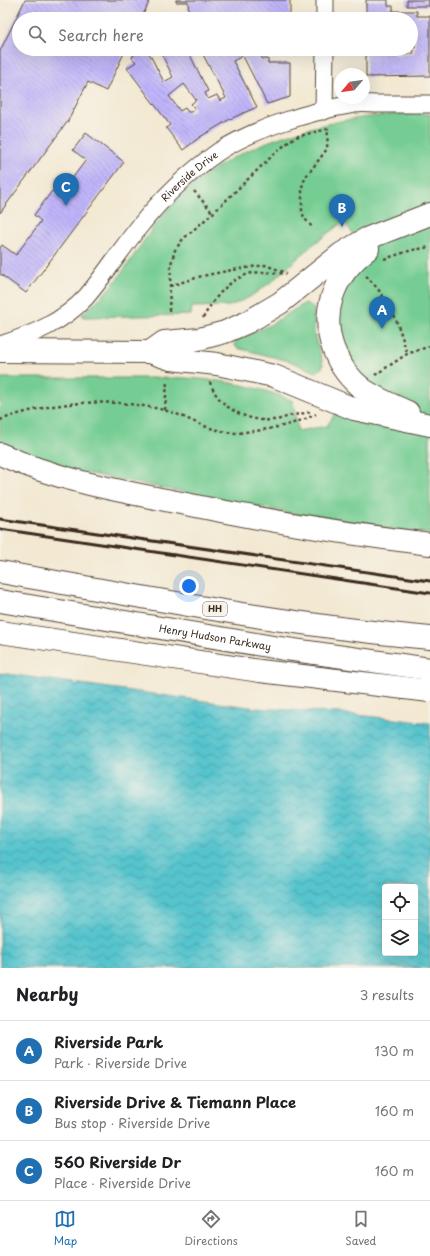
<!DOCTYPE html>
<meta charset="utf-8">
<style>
body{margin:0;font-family:"Playpen Sans",sans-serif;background:#f6f6f6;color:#202124}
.controls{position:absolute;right:12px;bottom:12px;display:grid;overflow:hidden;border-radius:4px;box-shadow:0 4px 16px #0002}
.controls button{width:36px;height:36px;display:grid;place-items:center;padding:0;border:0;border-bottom:1px solid #e0e0e0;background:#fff;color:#202124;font:20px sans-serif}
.compass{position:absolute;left:334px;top:68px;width:36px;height:36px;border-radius:50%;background:#fff;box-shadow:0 4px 16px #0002;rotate:241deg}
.you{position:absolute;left:189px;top:586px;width:14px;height:14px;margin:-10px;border:3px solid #fff;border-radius:50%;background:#1a73e8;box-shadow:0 0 0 6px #1a73e833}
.badge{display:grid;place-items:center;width:26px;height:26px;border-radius:50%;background:#1f6fb2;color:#fff;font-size:13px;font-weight:700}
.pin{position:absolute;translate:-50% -33px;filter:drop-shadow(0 1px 2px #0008)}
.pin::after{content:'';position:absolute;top:21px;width:14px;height:12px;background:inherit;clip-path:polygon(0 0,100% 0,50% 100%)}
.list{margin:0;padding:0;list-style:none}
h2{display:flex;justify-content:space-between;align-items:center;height:52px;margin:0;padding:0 16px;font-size:17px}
h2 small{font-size:13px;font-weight:400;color:#757577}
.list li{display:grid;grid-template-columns:26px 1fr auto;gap:12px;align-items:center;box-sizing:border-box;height:60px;padding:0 16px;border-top:1px solid #e0e0e0}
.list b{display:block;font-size:15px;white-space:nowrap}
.list p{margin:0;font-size:13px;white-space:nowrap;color:#757577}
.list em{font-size:13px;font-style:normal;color:#757577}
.icon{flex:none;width:22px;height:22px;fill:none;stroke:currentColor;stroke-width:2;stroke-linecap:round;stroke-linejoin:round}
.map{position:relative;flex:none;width:430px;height:968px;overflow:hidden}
.search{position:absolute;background:#fff;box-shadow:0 4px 16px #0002;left:12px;right:12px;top:12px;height:44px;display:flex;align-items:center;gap:10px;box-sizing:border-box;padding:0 14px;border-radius:22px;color:#757577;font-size:15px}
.sheet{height:232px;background:#fff}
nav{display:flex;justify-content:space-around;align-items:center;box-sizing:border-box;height:56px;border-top:1px solid #e0e0e0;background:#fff;font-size:11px;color:#757577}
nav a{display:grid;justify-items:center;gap:2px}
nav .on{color:#1f6fb2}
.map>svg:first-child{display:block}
.green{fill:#76cd93;stroke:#587c58}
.water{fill:url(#water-waves);stroke:#497776;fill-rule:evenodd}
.building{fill:url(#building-back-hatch);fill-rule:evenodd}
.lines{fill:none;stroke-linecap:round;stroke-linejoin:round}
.street-casing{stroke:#574739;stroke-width:19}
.secondary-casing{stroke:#574739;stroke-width:24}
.highway-casing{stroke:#574739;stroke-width:24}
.path{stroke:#574739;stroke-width:2.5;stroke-dasharray:3 3;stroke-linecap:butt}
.street{stroke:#fff;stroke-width:17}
.secondary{stroke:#fff;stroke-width:22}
.highway{stroke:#fff;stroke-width:22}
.rail{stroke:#3b2a1e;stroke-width:3}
.labels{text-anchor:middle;stroke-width:3;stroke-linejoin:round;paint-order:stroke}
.shield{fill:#f7f3e8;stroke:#73665b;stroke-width:1}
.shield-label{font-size:9px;font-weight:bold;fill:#3b2a1e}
.street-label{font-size:10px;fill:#3b2a1e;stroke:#f7f3e8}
</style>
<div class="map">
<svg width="430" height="968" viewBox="0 0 430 968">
<defs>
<pattern id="water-waves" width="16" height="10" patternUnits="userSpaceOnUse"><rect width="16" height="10" fill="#57c4cd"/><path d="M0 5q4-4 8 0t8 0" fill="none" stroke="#499fa6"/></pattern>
<pattern id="building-back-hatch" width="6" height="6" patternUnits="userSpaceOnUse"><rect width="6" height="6" fill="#c0b5fb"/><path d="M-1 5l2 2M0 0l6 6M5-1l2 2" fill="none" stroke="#9d93cb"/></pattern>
</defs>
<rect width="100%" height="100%" fill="#f7f3e8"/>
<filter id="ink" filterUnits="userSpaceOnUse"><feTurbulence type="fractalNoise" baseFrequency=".025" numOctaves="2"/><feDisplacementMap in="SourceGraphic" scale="8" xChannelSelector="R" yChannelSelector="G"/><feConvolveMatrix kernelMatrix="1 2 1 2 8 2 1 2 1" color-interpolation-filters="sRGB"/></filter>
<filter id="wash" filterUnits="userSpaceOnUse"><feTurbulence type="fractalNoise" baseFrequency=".012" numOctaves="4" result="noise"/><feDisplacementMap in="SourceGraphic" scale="16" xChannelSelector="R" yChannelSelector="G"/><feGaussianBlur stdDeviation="0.9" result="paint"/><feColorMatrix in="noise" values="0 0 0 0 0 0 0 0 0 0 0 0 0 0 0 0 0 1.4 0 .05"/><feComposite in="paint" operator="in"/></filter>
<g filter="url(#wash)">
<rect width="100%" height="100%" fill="#f3e9d3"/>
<path class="green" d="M395,114H430V534L341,523L76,471L29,455L0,442V378H185C223,380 258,386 293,401L298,431L327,426L360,376L338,346L337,300L368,257L344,221L310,247L271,282L250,297L230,306L192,307L191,315L83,317L82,314C95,303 108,291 118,278C135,255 150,230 168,209C209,162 272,135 332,123C352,118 374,117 395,114Z
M305,303L312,306C316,312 313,323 314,331C314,338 323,361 323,365C322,369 319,370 316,372L289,361L237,348L235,346V341L270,325Z"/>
<path class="water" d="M0,673L256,708L338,713L430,723V968H0ZM385,887H415V953H385Z"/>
<g id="blocks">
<path class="building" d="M25,0H144L149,2L141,19H19V49H126L106,91L88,82L68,121L0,213V51Z
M176,0H290V19H264V16H189L188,2H176Z
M366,0H388V6H393V11H417V16H430V76L366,77V49H394L395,54H413L415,48V35H411V19H366Z
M407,0H429V6H407Z
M165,13H168L171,19H153Z
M139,49H146L149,53L164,82L173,77L159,49H187L208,91L205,93L208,99L217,95L220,101L226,98L200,49H228L229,53L235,49H290V53H262V59H268V63H290V97L267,104L243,56L233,61L257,107L230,119L200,137L183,150L166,128L170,125L127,68L136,62L132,58L135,52ZM184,84L196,100L191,104L195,109L191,112H188L185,108L180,111L169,96Z
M86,133L124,162L26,293L0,274V248L2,245L16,255L41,221L34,215L52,191L59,196L86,160L73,150Z"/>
</g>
</g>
<g filter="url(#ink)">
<use href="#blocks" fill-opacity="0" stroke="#574739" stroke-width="1"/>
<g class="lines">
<g class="street-casing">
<g id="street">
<path d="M325,19V0"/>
<path d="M324,111L325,49"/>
<path id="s1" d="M0,345C32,335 63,322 86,297C105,275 121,249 139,227C162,198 188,173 218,152C255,128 311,111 354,104C362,103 371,104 379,104C396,104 413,104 430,104"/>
</g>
</g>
<g class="secondary-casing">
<path id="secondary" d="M368,249C352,261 338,278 332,297C321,332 336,369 364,390C378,399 394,406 408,412
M0,351L150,352L171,359L217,364L274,376L354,409L430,425
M150,352L164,342L199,339L225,332L248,322L280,303L341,254L366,239L430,214"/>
</g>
<g class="highway-casing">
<g id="highway">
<path d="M0,454C57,480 119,491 181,503C263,520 347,534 430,544"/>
<path d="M0,572C143,597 286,625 430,638"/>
<path id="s2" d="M0,601L279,648L430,669"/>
<path d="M0,632L260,671L430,691"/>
</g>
</g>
<path class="path" d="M194,191L213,213
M384,259L412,250L430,247
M366,276C389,298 399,324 407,354
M170,286L202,276L232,270L265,265L287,273
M169,311L171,264L175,250L183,239L213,213L276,152L295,137L328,129L327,149L305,178L302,187V212L305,219L313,228
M203,318C215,296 233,273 261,272C269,272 278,273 286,274
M375,375L407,354L430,346
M210,382C218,408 248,422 273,420C281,420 287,416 294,415C300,414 305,413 310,412
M165,410L167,381
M0,420C52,401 110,397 164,410C180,414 194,423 210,428C218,430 228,433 237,433C242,433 249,431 255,431C276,428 296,424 316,414"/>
<use href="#street" class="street"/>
<use href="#secondary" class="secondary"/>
<use href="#highway" class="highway"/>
<path class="rail" d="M0,519L430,581
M0,529L430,593"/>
</g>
</g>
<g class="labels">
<rect class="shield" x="203" y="602" width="24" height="14" rx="3"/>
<g class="shield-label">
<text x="215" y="612">HH</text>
</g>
<g class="street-label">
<text dy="4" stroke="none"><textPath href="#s1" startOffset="259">Riverside Drive</textPath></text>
<text dy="4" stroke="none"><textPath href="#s2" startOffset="218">Henry Hudson Parkway</textPath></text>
</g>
</g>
</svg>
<div class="controls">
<button><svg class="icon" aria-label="locate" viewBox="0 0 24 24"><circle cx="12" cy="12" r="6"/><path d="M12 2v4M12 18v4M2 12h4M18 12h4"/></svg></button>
<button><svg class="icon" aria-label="layers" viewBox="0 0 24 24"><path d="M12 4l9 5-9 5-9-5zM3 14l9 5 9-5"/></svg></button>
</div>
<svg class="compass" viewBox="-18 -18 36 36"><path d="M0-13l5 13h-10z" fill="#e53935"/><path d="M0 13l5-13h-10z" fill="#757577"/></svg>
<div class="you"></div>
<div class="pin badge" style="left:382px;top:329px">A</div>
<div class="pin badge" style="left:342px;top:227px">B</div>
<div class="pin badge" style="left:66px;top:206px">C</div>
<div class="search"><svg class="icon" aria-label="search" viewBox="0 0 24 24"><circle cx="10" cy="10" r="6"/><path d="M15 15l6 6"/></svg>Search here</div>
</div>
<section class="sheet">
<h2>Nearby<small>3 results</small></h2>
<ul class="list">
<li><span class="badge">A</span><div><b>Riverside Park</b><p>Park · Riverside Drive</p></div><em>130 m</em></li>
<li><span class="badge">B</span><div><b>Riverside Drive &amp; Tiemann Place</b><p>Bus stop · Riverside Drive</p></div><em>160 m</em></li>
<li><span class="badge">C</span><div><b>560 Riverside Dr</b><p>Place · Riverside Drive</p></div><em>160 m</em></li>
</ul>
</section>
<nav>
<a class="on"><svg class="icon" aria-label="map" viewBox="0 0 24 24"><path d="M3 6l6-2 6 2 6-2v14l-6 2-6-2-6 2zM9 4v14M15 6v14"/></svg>Map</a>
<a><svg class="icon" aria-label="directions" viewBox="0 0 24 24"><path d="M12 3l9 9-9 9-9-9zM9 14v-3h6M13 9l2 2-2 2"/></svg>Directions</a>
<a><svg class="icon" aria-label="saved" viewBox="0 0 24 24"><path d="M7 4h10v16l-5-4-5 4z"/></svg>Saved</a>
</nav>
